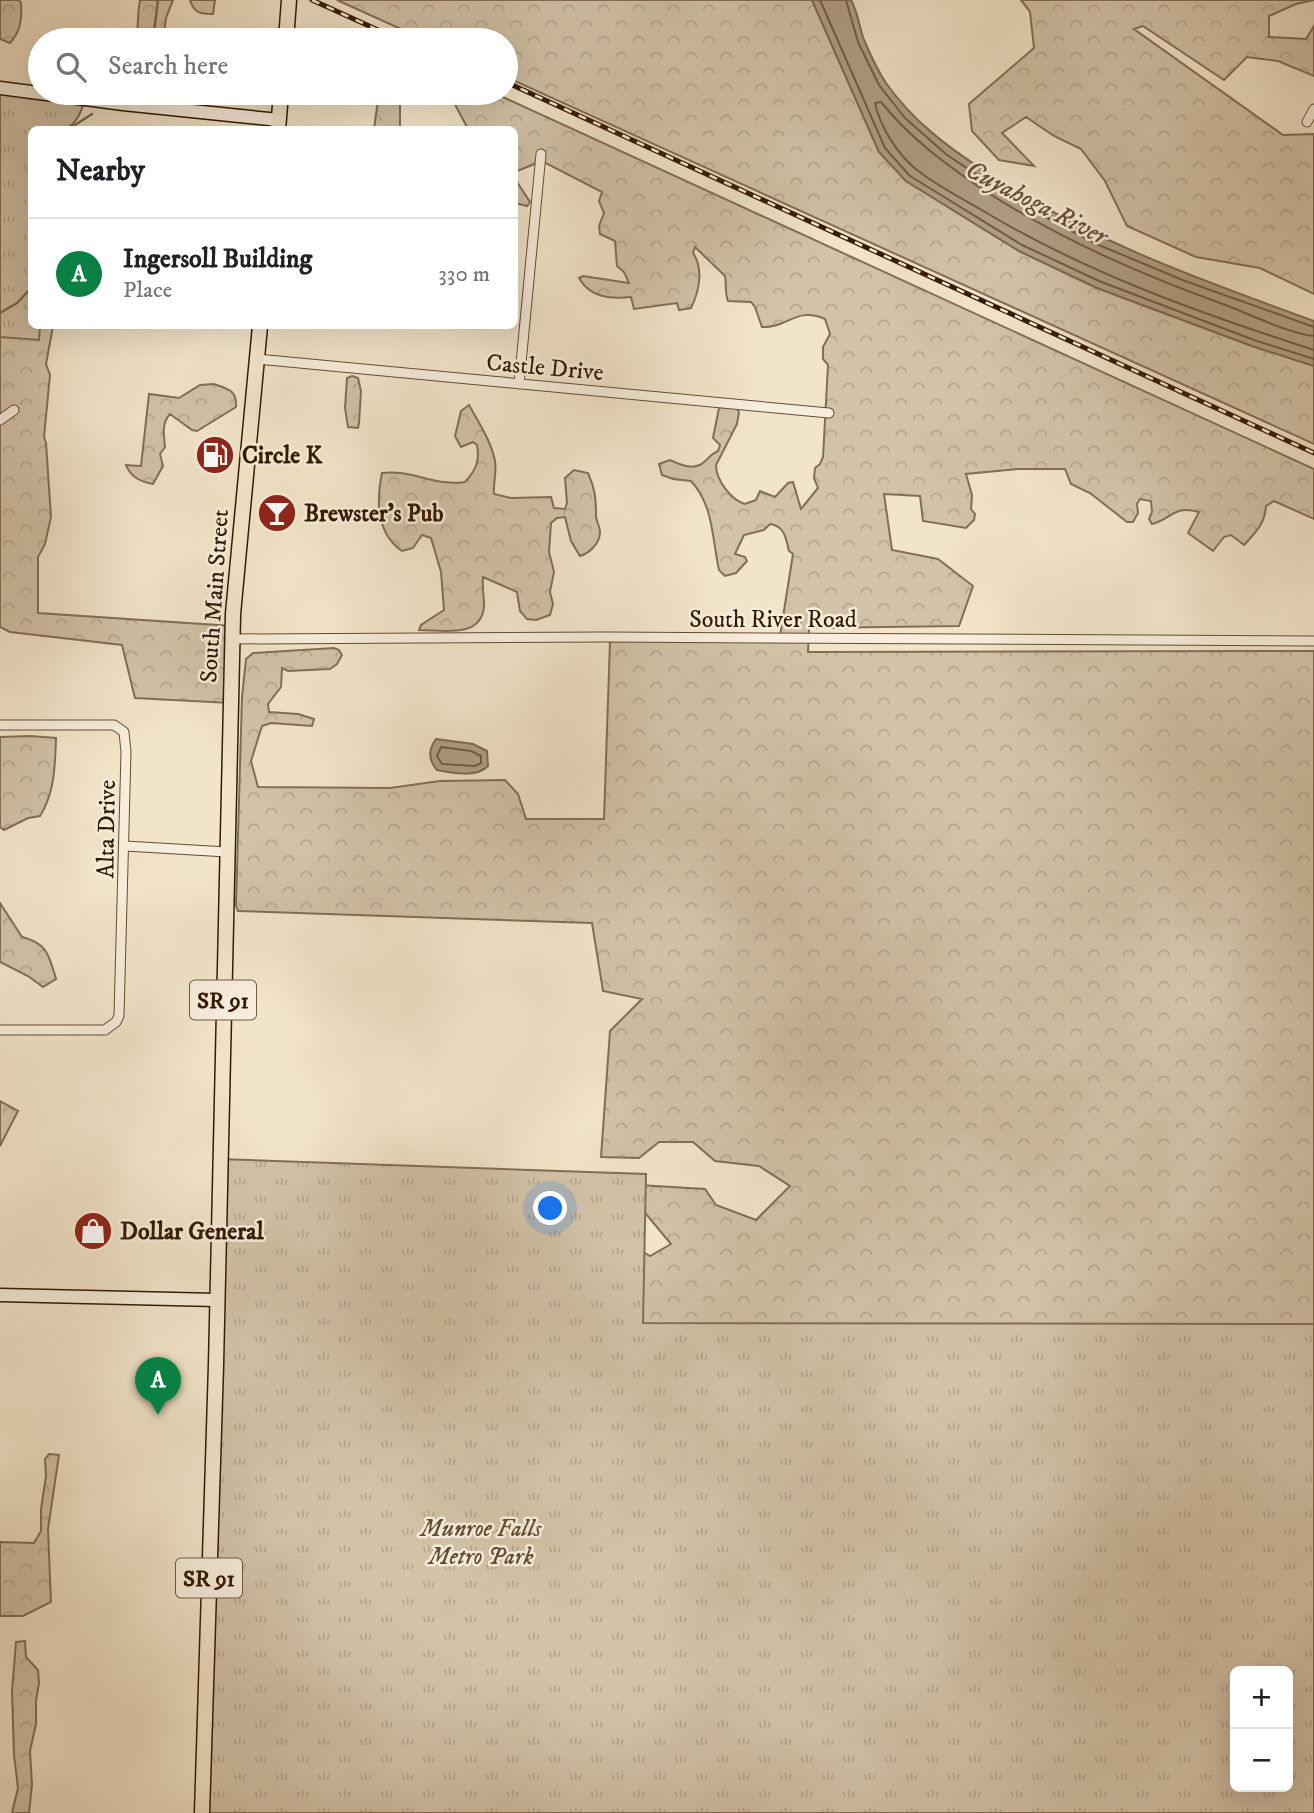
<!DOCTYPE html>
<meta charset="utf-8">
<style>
body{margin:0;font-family:"IM FELL DW Pica",serif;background:#f2f2f2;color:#202124}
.controls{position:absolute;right:21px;bottom:21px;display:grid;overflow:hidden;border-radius:10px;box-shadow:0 7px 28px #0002}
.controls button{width:63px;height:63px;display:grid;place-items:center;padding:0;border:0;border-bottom:2px solid #e0e0e0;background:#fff;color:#202124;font:35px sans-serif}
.you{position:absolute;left:551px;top:1209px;width:24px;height:24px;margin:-18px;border:5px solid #fff;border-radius:50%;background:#1a73e8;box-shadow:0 0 0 10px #1a73e833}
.badge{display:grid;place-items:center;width:46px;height:46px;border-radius:50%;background:#0b8043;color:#fff;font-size:23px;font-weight:700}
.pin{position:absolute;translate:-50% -58px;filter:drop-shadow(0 2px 4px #0008)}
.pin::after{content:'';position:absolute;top:37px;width:24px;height:21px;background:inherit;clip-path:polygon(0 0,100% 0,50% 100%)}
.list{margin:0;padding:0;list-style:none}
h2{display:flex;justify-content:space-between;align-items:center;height:91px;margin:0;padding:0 28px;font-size:30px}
h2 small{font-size:23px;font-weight:400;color:#757577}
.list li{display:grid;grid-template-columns:46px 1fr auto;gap:21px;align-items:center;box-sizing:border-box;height:112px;padding:0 28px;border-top:2px solid #e0e0e0}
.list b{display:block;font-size:26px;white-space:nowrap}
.list p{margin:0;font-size:23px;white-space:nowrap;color:#757577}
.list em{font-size:23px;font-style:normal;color:#757577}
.icon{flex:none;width:38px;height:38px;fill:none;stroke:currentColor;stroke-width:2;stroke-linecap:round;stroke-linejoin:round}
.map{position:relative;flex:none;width:1314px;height:1813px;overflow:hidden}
.search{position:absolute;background:#fff;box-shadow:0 7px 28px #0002;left:28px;top:28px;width:490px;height:77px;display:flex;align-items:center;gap:18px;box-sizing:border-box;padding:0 24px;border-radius:38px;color:#757577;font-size:26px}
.panel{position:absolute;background:#fff;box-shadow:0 7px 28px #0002;left:28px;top:126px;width:490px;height:203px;border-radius:10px}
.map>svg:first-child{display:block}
.forest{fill:url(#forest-crowns);stroke:#836e54;stroke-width:2;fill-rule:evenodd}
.park{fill:url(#park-tufts);stroke:#836e54;stroke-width:2;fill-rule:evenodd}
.water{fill:#b19f85;stroke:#7f6a50;stroke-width:2}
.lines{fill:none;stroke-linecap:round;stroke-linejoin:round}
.shore{stroke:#725c43;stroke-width:2}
.stream{stroke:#7f6a50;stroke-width:2.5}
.street-casing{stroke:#644c33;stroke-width:11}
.secondary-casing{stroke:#341a01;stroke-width:15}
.primary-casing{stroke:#341a01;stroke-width:17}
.street{stroke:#f7eddc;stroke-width:9}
.secondary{stroke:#f7eddc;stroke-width:12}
.primary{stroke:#f2e4c9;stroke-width:14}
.rail-casing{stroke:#341a01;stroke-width:5}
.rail{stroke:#f7eddc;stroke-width:2.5;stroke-dasharray:8;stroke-linecap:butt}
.labels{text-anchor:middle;stroke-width:5;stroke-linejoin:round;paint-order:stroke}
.shield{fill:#f7eddc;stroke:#6e5943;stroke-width:2}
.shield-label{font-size:23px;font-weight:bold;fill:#341a01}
.street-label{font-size:24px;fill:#341a01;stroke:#f7eddc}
.poi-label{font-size:24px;font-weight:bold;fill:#341a01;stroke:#f7eddc;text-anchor:start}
.park-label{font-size:24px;font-style:italic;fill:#634c33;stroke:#f7eddc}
.water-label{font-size:26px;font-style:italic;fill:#664f36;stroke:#f7eddc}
</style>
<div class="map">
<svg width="1314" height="1813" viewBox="0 0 1314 1813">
<defs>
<pattern id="forest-crowns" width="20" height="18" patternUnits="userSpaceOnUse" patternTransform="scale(1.75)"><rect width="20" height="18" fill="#d2c2a7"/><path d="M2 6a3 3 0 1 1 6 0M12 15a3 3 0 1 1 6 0" fill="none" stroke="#b5a68e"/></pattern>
<pattern id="park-tufts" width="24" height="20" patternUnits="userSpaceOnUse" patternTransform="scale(1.75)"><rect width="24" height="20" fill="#d2c2a7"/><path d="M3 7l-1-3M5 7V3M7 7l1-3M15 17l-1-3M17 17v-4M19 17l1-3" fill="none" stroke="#b5a68e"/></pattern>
</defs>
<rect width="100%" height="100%" fill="#f2e4c9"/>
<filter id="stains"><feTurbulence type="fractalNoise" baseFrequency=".00286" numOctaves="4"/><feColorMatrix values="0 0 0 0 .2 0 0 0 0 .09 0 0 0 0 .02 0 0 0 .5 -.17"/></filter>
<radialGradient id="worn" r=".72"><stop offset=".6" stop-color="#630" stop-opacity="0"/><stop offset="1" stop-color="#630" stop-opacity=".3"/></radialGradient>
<path class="forest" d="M0,0H19L21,3C22,18 21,31 10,43L0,39Z
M140,0H173L166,18L163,40H136C139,25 137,15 140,0Z
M190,0H215L213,14C200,14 194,13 190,0Z
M337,0H812L879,152L906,181L1019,251L1097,288L1252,346L1314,366V444L506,77V40H425Z
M1021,0H1314L1296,4L1269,16V37L1306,39L1314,26V76L1278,61L1247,57L1224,80L1143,26L1134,29L1283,135L1314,134V294L1260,268L1196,257L1127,226L1105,181L1081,149L1054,136L1026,117L1002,133L1034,166L999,160L972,131L969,104L1034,48L1030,12Z
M379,93H400V129H374Z
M449,93H494L1314,469V519L1274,501L1266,506C1265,524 1255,533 1244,545L1231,535L1224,537L1213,551L1188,533L1199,512C1173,505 1174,518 1152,524L1149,519L1152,512L1151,501L1140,499L1137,504L1138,513L1133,522H1127L1090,493L1071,484L1065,469H1019L966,474L972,495L971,509L975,514L974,520L966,528L923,521L920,496L884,494L892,550L938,559L973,586L959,626L809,628L808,652L1314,651V1813H968L650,1385L602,1227L650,1256L671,1244L621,1184L705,1189L716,1205L756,1220L790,1186L759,1166L715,1161L693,1142H659L639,1158L601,1157L610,1031L642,999L603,991L592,923L238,911L236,905L242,697L246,659L253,653L334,648L339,650L342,655L337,664L330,669L288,671L282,668L281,687L268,704L269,712L298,714L314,719L312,726L271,723L262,726L251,761L258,787L390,788L440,781L505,780L518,794L526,819H604L610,641L779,642L793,554L789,551C786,539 785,526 770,524L764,530L744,535L735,554L745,557L747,561L736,573L725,576L719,570C712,539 714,506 691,481L673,479L662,475L659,464L670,460C681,465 694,471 704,462C710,457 711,454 718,451L720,445L713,438L719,408L726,405L736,408L739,412L737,424L716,465C716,480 731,500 745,504L756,500L760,491L775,497L788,483L793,482L801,509L818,488L814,478L815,468L820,464L823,457L828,365L823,359V347L830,334L825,319C797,306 788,328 762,327L755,307L751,302L728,301C724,291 727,286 725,276L695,247L693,253C704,269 699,292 691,308L679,310L677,303L634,309L631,297C611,299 590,298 579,278L583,276L629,283L624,272L617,266L615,241L600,234L599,226L604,213L599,201L602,192L542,161L517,171L515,174L514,130L468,129ZM1235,1671H1288V1787H1235Z
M515,179L530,202L527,206L515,203Z
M0,218L32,326H53L46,364L50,375L44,437L46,443L51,517L45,544L38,557V613L232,626L230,703L135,698L122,645L10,632L0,627Z
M352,376L358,378L361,391L359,423L358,428L348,427L345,408L347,378Z
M214,384C228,389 237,390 236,407L197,431L192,430L170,414C161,424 164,435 165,447L160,454L163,466L153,484C141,482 130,476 126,465L141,466L149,394L179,398L200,385Z
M469,405C479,423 491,441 495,461C497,471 493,484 494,494L511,498L551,497L554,508L565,509L567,503L565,478L574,470L588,473C595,488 596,499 596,516C596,521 600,526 600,532C600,543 590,553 580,556L571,541L565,517L557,518L551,523L549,552L554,572L550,592L553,604L550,615L536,620L527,619L520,611L517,592L483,577C482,587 484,596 484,606C482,639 442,630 419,630L421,625L444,610L441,572L431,538L422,535L413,548L402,551C376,533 376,502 382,473C411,469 436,487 465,482C476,470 480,461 477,445L473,442L461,447L455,436L461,411Z
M30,736L56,738C55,765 55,792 40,816L28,818L4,830L0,827V737Z
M0,903L22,937C47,943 49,955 56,979L43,987L28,976L0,962Z
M0,1101L18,1111L0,1146Z
M49,1454L59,1455L48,1529L51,1602L23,1616H0V1542L34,1543L41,1531V1509L46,1476L45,1459Z
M25,1641L26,1657L38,1670L39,1683L36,1701V1724L30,1751L32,1785L29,1813H12L18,1788L14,1755L12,1691L16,1642Z"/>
<path class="park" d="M0,88L85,99C75,135 64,129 32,130V326H40L39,340L0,337Z
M219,1159L646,1174L643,1323L1314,1324V1813H202ZM1235,1671H1288V1787H1235Z"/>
<path class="water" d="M812,0H851C858,12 859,27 864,40C870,54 878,71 886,83C912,120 947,147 985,171C1088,240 1198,279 1314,321V366L1252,346L1097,288L1019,251L906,181L879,152Z
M436,739L473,744L487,751L488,766C477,778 452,773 437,770C429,761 428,750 436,739Z"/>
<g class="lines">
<path class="shore" d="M820,0L885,148L910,176L1022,245L1099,281L1254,340L1314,359
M846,0L858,42L879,85L905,118L947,155L1018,202L1094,243L1185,281L1314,327
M1314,336C1291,334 1251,315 1228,306C1142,275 1059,239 982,189C944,163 910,138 881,102L875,103C880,127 898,155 917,170C936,185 959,197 980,209C1084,272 1199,313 1314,350
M441,747L471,751L481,756V763L475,766L442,764L437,756Z"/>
<path class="stream" d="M153,40L158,0
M67,130L92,114
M0,313L17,303L32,287"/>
<g class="street-casing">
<path id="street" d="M1307,122L1314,109
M257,359L829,413
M519,384L541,154
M0,420L14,410
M232,639L605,637L1314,641
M0,725H114L124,732L126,752L119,1016L116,1022L105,1030H0
M125,846L227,852"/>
</g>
<g class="secondary-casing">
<path id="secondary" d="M0,88L123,104L279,120
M0,1295L217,1300"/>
</g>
<g class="primary-casing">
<path id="primary" d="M286,40L289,0
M278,130L281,93
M202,1813L216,1365L233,614L260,326"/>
</g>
<use href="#street" class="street"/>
<use href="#secondary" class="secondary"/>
<use href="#primary" class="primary"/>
<g class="rail-casing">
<path id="rail" d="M312,0L400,40
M506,82L1314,453"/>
</g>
<use href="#rail" class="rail"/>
</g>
<defs>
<g id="fuel-disc" transform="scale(2.0125)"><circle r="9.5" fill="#8f2418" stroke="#f7eddc"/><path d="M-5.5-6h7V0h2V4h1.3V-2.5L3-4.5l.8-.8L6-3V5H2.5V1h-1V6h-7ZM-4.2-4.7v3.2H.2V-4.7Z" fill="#fff"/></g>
<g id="bar-disc" transform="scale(2.0125)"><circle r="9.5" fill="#8f2418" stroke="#f7eddc"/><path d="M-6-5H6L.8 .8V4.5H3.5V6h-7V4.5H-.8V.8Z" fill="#fff"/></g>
<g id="shop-disc" transform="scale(2.0125)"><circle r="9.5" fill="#8f2418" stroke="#f7eddc"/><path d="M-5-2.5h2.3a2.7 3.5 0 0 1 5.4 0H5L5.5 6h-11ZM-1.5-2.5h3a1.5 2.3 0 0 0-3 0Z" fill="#fff"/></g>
</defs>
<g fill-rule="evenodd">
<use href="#fuel-disc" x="215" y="455"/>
<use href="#bar-disc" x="277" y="513"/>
<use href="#shop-disc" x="93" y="1231"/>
</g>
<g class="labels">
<g class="shield">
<rect x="190" y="980.5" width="66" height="39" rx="5"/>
<rect x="176" y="1558.5" width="66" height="39" rx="5"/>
</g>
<g class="shield-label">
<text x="223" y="1008">SR 91</text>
<text x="209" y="1586">SR 91</text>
</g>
<g class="street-label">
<text transform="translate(545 367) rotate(5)" y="8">Castle Drive</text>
<text transform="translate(214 596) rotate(-86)" y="8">South Main Street</text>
<text x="773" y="627">South River Road</text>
<text transform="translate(106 829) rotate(-89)" y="8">Alta Drive</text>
</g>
<g class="poi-label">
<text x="242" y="463">Circle K</text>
<text x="304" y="521">Brewster's Pub</text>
<text x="120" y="1239">Dollar General</text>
</g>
<g class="park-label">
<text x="481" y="1536">Munroe Falls<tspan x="481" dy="28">Metro Park</tspan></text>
</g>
<g class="water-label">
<text transform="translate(1037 202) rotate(27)" y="9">Cuyahoga River</text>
</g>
</g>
<rect width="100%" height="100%" filter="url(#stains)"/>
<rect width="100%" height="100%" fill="url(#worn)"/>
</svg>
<div class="controls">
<button>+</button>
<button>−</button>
</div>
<div class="you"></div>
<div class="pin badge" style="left:158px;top:1415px">A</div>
<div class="search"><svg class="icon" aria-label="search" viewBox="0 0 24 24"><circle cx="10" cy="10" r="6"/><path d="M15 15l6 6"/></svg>Search here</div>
<section class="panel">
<h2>Nearby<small></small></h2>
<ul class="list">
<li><span class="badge">A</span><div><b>Ingersoll Building</b><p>Place</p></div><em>330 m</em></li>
</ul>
</section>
</div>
